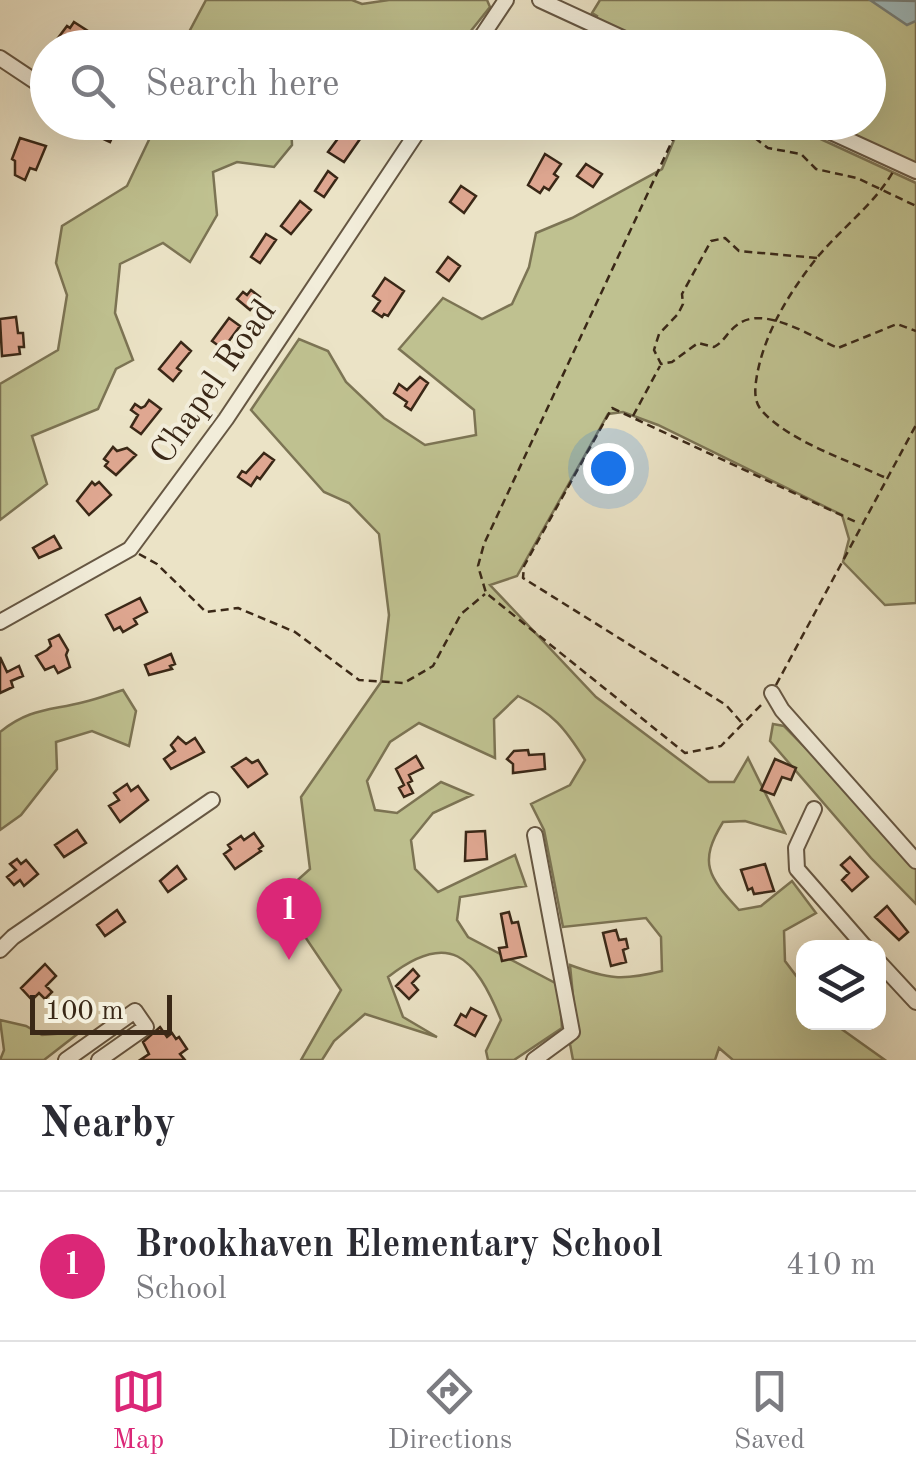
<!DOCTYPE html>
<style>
body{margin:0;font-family:"Old Standard TT",serif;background:#f7f7f7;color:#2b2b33}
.controls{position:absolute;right:30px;bottom:30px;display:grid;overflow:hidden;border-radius:20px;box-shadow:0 10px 40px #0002}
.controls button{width:90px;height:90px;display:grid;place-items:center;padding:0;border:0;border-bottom:2px solid #e1e1e2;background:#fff;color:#2b2b33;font:50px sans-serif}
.scale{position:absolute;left:30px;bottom:25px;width:142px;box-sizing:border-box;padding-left:10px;border:5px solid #3a2817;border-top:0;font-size:28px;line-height:35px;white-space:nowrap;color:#3a2817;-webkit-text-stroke:8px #f2edda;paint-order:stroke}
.you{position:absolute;left:608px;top:468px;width:35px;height:35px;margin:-25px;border:8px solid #fff;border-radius:50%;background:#1a73e8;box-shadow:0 0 0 15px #1a73e833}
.badge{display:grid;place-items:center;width:65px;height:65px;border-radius:50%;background:#db2777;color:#fff;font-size:32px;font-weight:700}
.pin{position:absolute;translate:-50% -82px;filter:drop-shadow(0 2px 5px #0008)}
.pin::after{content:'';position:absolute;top:52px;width:35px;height:30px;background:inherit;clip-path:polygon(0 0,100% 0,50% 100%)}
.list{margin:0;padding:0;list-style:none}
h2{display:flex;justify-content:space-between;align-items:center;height:130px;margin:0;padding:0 40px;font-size:42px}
h2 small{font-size:32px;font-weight:400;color:#7c7c81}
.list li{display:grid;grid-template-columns:65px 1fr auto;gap:30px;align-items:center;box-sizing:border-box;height:150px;padding:0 40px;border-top:2px solid #e1e1e2}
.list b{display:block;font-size:38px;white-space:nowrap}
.list p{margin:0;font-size:32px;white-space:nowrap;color:#7c7c81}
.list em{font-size:32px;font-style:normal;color:#7c7c81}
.icon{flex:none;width:55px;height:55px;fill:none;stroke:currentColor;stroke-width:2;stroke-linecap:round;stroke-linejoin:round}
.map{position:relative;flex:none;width:916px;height:1060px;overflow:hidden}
.search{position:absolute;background:#fff;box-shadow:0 10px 40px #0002;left:30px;right:30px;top:30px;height:110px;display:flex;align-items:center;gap:25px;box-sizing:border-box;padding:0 35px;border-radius:55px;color:#7c7c81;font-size:38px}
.sheet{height:280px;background:#fff}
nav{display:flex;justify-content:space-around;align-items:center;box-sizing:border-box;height:140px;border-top:2px solid #e1e1e2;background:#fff;font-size:28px;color:#7c7c81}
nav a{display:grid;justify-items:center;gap:5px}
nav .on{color:#db2777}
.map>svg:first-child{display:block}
.green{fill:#bfc190;stroke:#7c7454;stroke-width:2.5}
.water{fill:#9ebbbf;stroke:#76807c;stroke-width:2.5}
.building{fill:#dfa791;stroke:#3a2817;stroke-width:2.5}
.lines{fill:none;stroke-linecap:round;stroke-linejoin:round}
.minor-casing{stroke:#665743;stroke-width:18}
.path{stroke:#3a2817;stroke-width:2.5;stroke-dasharray:8 5;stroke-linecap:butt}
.minor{stroke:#f2edda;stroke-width:14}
.labels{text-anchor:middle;stroke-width:8;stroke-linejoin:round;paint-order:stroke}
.street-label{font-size:35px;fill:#3a2817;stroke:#f2edda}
</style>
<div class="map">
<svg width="916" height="1060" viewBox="0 0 916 1060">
<rect width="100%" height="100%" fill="#ebe3c6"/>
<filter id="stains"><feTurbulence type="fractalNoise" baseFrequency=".002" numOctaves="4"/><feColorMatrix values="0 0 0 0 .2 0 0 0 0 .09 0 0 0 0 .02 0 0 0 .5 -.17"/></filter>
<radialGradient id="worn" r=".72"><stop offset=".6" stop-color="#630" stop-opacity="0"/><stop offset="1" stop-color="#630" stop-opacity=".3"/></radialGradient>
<path class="green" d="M206,0H352L362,4L389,0H487L490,7L458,47H415L411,44L379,38L372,47L258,48L254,42L189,32Z
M600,0H916V170L810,123L868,122V48L643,47L593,26L597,16L592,13Z
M157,123H291L292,145L274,167L237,162L213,172L217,215L190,262L163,243L120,264L115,313L133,360L116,369L98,409L32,436L47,484L0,520V384L58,350L67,295L56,263L62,226L127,186Z
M681,123H786L916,183V603L885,605L843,562L849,539L842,515L658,425L623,412L608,414L517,576L490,585L596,697L709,782H734L748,758L785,833L745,821L723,822C698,863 708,876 739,910L761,906L792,881L816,913L784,931L785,961L803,985L804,1022L833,1023L885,1060H733L719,1048L715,1060H573L570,1044L577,1037L570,965C608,979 622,981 662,971L661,937L646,918L563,927L544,830L531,804L570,785L585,760C565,728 553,713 518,696L494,719L495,758L419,723L390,742L367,781L375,810L397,813L441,782L472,795L433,813L411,840L415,869L438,892L515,855L526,886L460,897L457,920L468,937L559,985L562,1028L514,1060H488L486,1051L501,1020C475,956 449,929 388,977L403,1017L437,1037L365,1014L334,1041L322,1060H301L341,990L291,916L282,894L310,869L301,797L381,682L389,615L379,534L349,503L324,492L251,410L299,339L328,351L346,382L384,418L425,445L476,435L474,410L399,349L443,298L482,319L512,304L529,267L536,233L572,218L662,169Z
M123,690L136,711L129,746L92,731L56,742L57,769L21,815L0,830V732C30,708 49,711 84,702C97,699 110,694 123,690Z
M773,724L784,726L916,860V904L871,858L770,741Z
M0,1020L26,1026L42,1035L80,1032L44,1060H0L4,1050Z"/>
<path class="water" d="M870,0L916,1V21L907,25Z"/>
<path class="building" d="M74,22L91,33L83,48H63L55,42L67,26L70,28Z
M100,122H119L110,142L95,135Z
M345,129L360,139L344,162L328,152Z
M20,138L46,146L36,170L30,168L25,180L15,175V161L12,159Z
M545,154L561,164L554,174L558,177L549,190L544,187L540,193L528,185Z
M586,164L602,174L593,187L577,176Z
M328,171L337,178L324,197L315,191Z
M461,186L476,196L464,213L450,202Z
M300,201L311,210L291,234L281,226Z
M266,234L276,240L260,263L251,257Z
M448,257L460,266L449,281L437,272Z
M385,278L404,291L388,316L384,314L382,317L373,311L380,301L373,296Z
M251,290L260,297L250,310L237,299L243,292L247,295Z
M16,317L18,333H23L24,347H19L20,354L2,356L0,319Z
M229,318L240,326L223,349L212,341Z
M181,342L191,351L177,368L181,371L173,381L159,369Z
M420,377L428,383L411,410L405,406L407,402L394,393L399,384L407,390Z
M149,400L161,409L141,434L131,427L138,415L131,410L135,404L141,408L145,406Z
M113,447L117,451L127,448L136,455L116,475L105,466L108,462L104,459Z
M264,453L274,460L260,479L257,477L251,486L238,477L242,471L246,473Z
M92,482L95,485L99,482L111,495L89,515L77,501Z
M54,536L61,548L39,558L33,548Z
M140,598L147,612L134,619L137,624L123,632L120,627L114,630L106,615Z
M59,635L68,650L66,655L70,667L58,673L54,666L45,670L36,656L47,650L51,646L49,640Z
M171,654L175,664L170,666L172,669L149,675L145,665Z
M0,657L7,672L19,666L23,676L11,681L13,687L0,693Z
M178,737L186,744L195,738L204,752L171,769L164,759L175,751L171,745Z
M528,750L529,755L544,754L545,769L513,773V764L507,759L514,751Z
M416,756L423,768L409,775L412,781L408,783L413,793L404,797L399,788L404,785L396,769Z
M246,758L252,763L258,760L267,774L248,787L232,767Z
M775,759L796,768L791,780L782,777L774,795L761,790Z
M127,784L131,791L138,786L148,800L120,822L109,806L119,800L114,793Z
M77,830L86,843L64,857L55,845Z
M485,831L487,859L465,861L466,832Z
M254,833L263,846L259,849L261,851L235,869L224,854L231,849L228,845L241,836L244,840Z
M850,857L868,877L852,891L842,880L849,873L841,865Z
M17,859L21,864L26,860L38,874L24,886L20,880L14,885L7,877L16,870L10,864Z
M765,864L774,891L754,894L752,888L748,890L741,870Z
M177,866L186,879L168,892L160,881Z
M887,906L908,932L899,940L875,917Z
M117,910L125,922L105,936L97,925Z
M509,912L512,923L518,922L526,956L502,961L499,948L507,947L501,914Z
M616,930L619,940L626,939L628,948L623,950L626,962L611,966L603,933Z
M45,964L56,976L46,986L52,992L45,999L39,993L32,1000L21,988Z
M413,969L419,976L412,983L418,990L409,999L396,986Z
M471,1008L486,1016L475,1036L455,1025L461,1014L466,1017Z
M160,1027L167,1037L172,1033L176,1039L179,1037L187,1049L180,1054L185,1060H140L149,1054L143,1042Z"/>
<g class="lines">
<g class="minor-casing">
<path id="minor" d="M540,0L644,48
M474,48L506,0
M0,58L48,90
M809,122L916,171
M0,622L130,549L226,419L424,122
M772,693L782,710L916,861
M814,809L796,848L797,869L866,948
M0,950L13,937L212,800
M878,961L916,1002
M66,1060L135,1011L146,1027L99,1060
M534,1060L572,1032L535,835"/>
</g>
<path class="path" d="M681,122L484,544L478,566L486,593L685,753L721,746L763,703
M734,122L768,148L801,154L816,169L857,178L916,206
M817,258L739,251L725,238L711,241L682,294L683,304L678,314L659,334L654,350L661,364L672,362L698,343L714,347C725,341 727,332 737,325C763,304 812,337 838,348L897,324L916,331
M633,416L660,366
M884,477C847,460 789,441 762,411C753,401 755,387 757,375C765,332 789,293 816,259C841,228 873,206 893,172
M139,554L157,564L206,612L238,608L295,632L359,680L404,683L433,666L461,614L485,594
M776,685L916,425
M741,722L726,705L523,578L524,566L612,408L858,523"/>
<use href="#minor" class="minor"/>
</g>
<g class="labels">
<g class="street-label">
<text transform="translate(212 381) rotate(-55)" y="12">Chapel Road</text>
</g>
</g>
<rect width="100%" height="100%" filter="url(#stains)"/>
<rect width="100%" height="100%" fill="url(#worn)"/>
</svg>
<div class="controls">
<button><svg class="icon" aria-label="layers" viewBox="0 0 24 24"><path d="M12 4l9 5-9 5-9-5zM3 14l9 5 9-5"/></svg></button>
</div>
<div class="scale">100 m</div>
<div class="you"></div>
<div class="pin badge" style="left:289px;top:960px">1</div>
<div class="search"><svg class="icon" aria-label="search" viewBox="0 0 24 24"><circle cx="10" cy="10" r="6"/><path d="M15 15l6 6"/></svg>Search here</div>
</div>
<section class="sheet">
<h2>Nearby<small></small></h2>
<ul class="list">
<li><span class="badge">1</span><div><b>Brookhaven Elementary School</b><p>School</p></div><em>410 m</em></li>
</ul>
</section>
<nav>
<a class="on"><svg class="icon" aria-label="map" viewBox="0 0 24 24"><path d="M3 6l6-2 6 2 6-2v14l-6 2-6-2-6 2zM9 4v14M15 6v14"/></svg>Map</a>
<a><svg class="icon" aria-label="directions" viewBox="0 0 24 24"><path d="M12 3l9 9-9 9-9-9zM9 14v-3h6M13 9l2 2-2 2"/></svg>Directions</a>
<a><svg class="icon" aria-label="saved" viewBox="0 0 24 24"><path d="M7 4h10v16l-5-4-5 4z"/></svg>Saved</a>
</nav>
